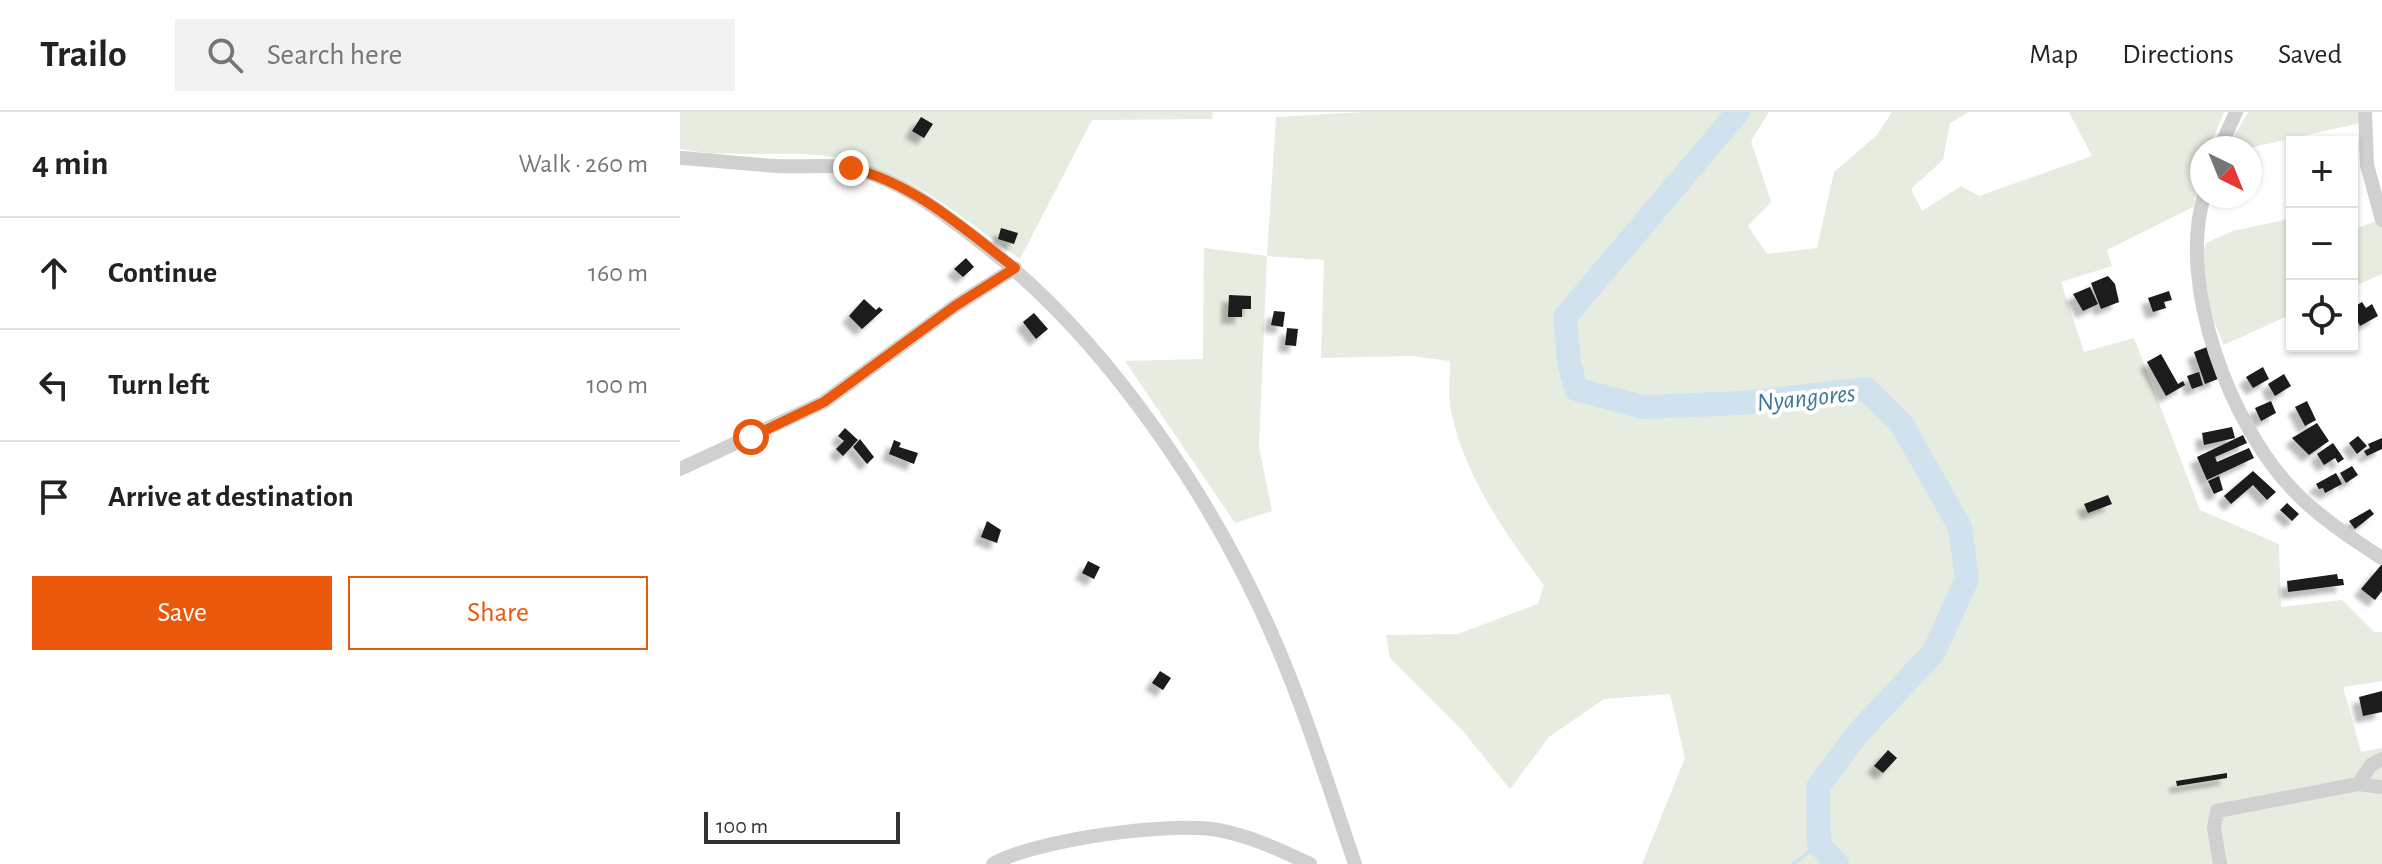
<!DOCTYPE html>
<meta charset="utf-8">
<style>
body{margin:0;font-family:"Alegreya Sans",sans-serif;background:#f2f2f2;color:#222}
.controls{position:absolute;right:24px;top:24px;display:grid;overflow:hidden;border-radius:0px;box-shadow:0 2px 6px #0004}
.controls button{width:72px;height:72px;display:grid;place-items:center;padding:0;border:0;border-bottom:2px solid #e0e0e0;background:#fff;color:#222;font:40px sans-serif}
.compass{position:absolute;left:1510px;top:24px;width:72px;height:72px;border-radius:50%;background:#fff;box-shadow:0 2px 6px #0004;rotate:137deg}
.scale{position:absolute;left:24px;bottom:20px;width:196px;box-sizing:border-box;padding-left:8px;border:4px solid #333;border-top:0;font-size:22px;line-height:28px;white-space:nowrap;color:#333;-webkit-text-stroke:6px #fff;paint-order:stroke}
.stop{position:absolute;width:24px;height:24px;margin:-18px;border:6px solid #ea580c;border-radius:50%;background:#fff}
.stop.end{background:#ea580c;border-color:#fff;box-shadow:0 2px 8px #0008}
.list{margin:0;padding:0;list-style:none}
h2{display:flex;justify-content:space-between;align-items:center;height:104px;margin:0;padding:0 32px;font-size:34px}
h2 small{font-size:26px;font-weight:400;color:#767676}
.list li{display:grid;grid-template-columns:52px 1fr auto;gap:24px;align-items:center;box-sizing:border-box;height:112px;padding:0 32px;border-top:2px solid #e0e0e0}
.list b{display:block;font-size:30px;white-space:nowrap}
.list em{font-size:26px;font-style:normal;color:#767676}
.actions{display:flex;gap:16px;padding:24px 32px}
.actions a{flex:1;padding:18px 0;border:2px solid #ea580c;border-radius:0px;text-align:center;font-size:28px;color:#ea580c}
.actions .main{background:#ea580c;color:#fff}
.icon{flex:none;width:44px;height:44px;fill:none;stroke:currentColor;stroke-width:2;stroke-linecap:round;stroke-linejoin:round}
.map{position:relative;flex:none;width:1702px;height:752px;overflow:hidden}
header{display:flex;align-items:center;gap:48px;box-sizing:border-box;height:112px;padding:0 40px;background:#fff;border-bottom:2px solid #e0e0e0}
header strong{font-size:38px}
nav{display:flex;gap:44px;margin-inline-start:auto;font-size:28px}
.search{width:560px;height:72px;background:#f2f2f2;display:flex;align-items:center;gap:20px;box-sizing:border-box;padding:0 28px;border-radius:0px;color:#767676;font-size:30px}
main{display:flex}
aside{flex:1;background:#fff}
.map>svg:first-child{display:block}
.green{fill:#e6ecdf}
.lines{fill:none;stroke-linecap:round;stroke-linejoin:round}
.stream{stroke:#cfe2ee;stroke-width:4}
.river{stroke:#cfe2ee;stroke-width:24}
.building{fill:#1a1a1a;filter:url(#shadow)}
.minor{stroke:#d0d0d0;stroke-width:14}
.route{stroke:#ea580c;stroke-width:10}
.labels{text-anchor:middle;stroke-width:8;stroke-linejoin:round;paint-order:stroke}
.water-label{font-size:26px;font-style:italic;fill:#3f7597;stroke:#fff}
</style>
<header>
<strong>Trailo</strong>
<div class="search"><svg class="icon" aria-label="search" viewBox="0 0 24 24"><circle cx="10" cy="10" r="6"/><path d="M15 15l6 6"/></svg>Search here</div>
<nav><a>Map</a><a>Directions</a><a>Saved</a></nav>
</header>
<main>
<aside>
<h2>4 min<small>Walk · 260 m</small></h2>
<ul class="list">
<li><svg class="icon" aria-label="ahead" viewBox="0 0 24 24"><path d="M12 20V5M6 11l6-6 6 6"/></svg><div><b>Continue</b></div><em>160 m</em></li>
<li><svg class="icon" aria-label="left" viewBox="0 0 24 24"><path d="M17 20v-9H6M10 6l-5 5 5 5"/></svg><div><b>Turn left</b></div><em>100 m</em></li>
<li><svg class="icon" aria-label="arrive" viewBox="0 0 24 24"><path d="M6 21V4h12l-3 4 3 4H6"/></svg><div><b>Arrive at destination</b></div></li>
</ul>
<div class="actions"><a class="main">Save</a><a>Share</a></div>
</aside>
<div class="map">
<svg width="1702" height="752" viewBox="0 0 1702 752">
<defs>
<filter id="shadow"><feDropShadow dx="-7" dy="7" stdDeviation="2" flood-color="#0004"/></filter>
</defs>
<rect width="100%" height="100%" fill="#fff"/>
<path class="green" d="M0,0H532L533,7L412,8L340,147C281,106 233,60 160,46C111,37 52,47 0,37Z
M684,0H1089L1071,29L1091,90L1068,114L1087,142L1137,136L1154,60L1197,23L1212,0H1289L1270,11L1263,48L1231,77L1242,99L1281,74L1299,84L1412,44L1389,0H1544L1529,36H1522V61L1513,95L1427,138L1432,154L1381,170L1404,240L1454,226L1520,398L1599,432L1601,495L1662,488L1694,520H1702V569L1663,575L1681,640L1702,636V752H962L1005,646L990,582L924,587L869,625L830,677L782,618L710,546L706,523L778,522L858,492L864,473C825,421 785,365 771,299C768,283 770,265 770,249L731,244L641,246L644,148L587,144L579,335L592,399L555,411L445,249L523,247L524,136L587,144L596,5Z
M1568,0H1678L1680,11L1569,36H1547Z
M1612,106V202L1544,233L1516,167L1526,131L1553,119Z
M1702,107V162L1672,175V118Z"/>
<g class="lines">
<path class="stream" d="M1113,752L1139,732"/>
<path class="river" d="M1058,0L885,205L889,250L896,277L962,295L1063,291L1186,277L1221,311L1280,415L1287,467L1254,540L1177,622L1138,675L1139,732L1157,752"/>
</g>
<path class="building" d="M241,5L253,12L244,26L232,19Z
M321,116L338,121L334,132L318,127Z
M286,146L294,155L283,165L274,157Z
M1428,164L1435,172L1439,190L1421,197L1411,171Z
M1410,175L1418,192L1403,199L1393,182Z
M1489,179L1492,188L1484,190L1486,196L1473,200L1468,186Z
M549,183L571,184V197H562V205H548Z
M184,187L196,198L199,195L203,198L182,217L169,204Z
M1682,190L1686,196L1692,192L1698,204L1680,214L1676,206L1672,208V196Z
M594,199L605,200L603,215L591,213Z
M354,201L368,217L356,227L343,210Z
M607,216L618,217L616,234L605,233Z
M1527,235L1538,267L1525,272L1514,240Z
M1481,242L1498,272L1503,269L1505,273L1486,284L1467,250Z
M1583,255L1589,267L1573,276L1566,265Z
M1519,260L1523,273L1512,277L1507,264Z
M1604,262L1611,274L1595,284L1588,272Z
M1591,289L1596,301L1581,309L1575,296Z
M1627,289L1636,308L1625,314L1615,295Z
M1637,311L1649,329L1629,343L1612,326Z
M1552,315L1555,326L1524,333L1522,321Z
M165,316L178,328L163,344L156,337L164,329L158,324Z
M1563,323L1567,331L1535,345L1537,350L1569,336L1574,346L1527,368L1517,345Z
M1678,324L1687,334L1677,342L1669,331Z
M1702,326V337L1687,344L1684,339L1690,336L1688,332Z
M180,327L194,345L187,352L173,335Z
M214,328L221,331L219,335L238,341L234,352L209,342Z
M1653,331L1664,347L1658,351L1655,346L1644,353L1637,342Z
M1672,354L1678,363L1666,371L1660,361Z
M1573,359L1596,380L1587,388L1573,373L1551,392L1544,384Z
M1656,361L1662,372L1645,381L1643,376L1639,377L1636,372Z
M1539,364L1543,378L1534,382L1528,369Z
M1428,383L1432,392L1408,401L1404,392Z
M1607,391L1619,402L1612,409L1600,398Z
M1690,397L1694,402L1675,417L1669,409Z
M307,409L321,418L317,431L301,425Z
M408,449L420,455L414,467L402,461Z
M1702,452V479L1695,488L1681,477Z
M1657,462L1658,467H1663L1664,473L1608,480L1607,469Z
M480,559L491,566L483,578L472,571Z
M1702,579V600L1683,604L1679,585Z
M1208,638L1217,646L1203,661L1194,654Z
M1547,661V666L1497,674L1496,669Z"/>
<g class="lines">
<path class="minor" d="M1685,0L1687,53L1702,108
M1540,36L1556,0
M0,46C32,48 64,52 97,54C129,56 160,49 192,62C235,78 269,106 304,133C430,230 539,395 600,541C629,610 651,682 675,752
M1524,84C1497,174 1551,314 1614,379C1639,405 1672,427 1702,446
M0,357L144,290L275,194L335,156
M1678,672L1691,653L1702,647
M313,752C355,728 490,709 538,718C571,724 600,738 630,752
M1540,752L1534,716L1537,699L1678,672L1702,675"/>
</g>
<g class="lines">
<path class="route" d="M71,325L144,290L275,194L335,156C284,117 235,72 171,56"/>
</g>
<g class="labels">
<g class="water-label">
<text transform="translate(1126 285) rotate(-6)" y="9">Nyangores</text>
</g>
</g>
</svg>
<div class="controls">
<button>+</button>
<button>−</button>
<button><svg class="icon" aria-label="locate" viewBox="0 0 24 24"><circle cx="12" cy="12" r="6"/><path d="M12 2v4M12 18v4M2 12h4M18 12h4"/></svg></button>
</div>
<svg class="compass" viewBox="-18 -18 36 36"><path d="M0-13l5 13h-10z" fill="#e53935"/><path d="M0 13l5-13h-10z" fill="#767676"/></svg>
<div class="scale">100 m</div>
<div class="stop" style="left:71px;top:325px"></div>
<div class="stop end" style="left:171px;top:56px"></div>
</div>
</main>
